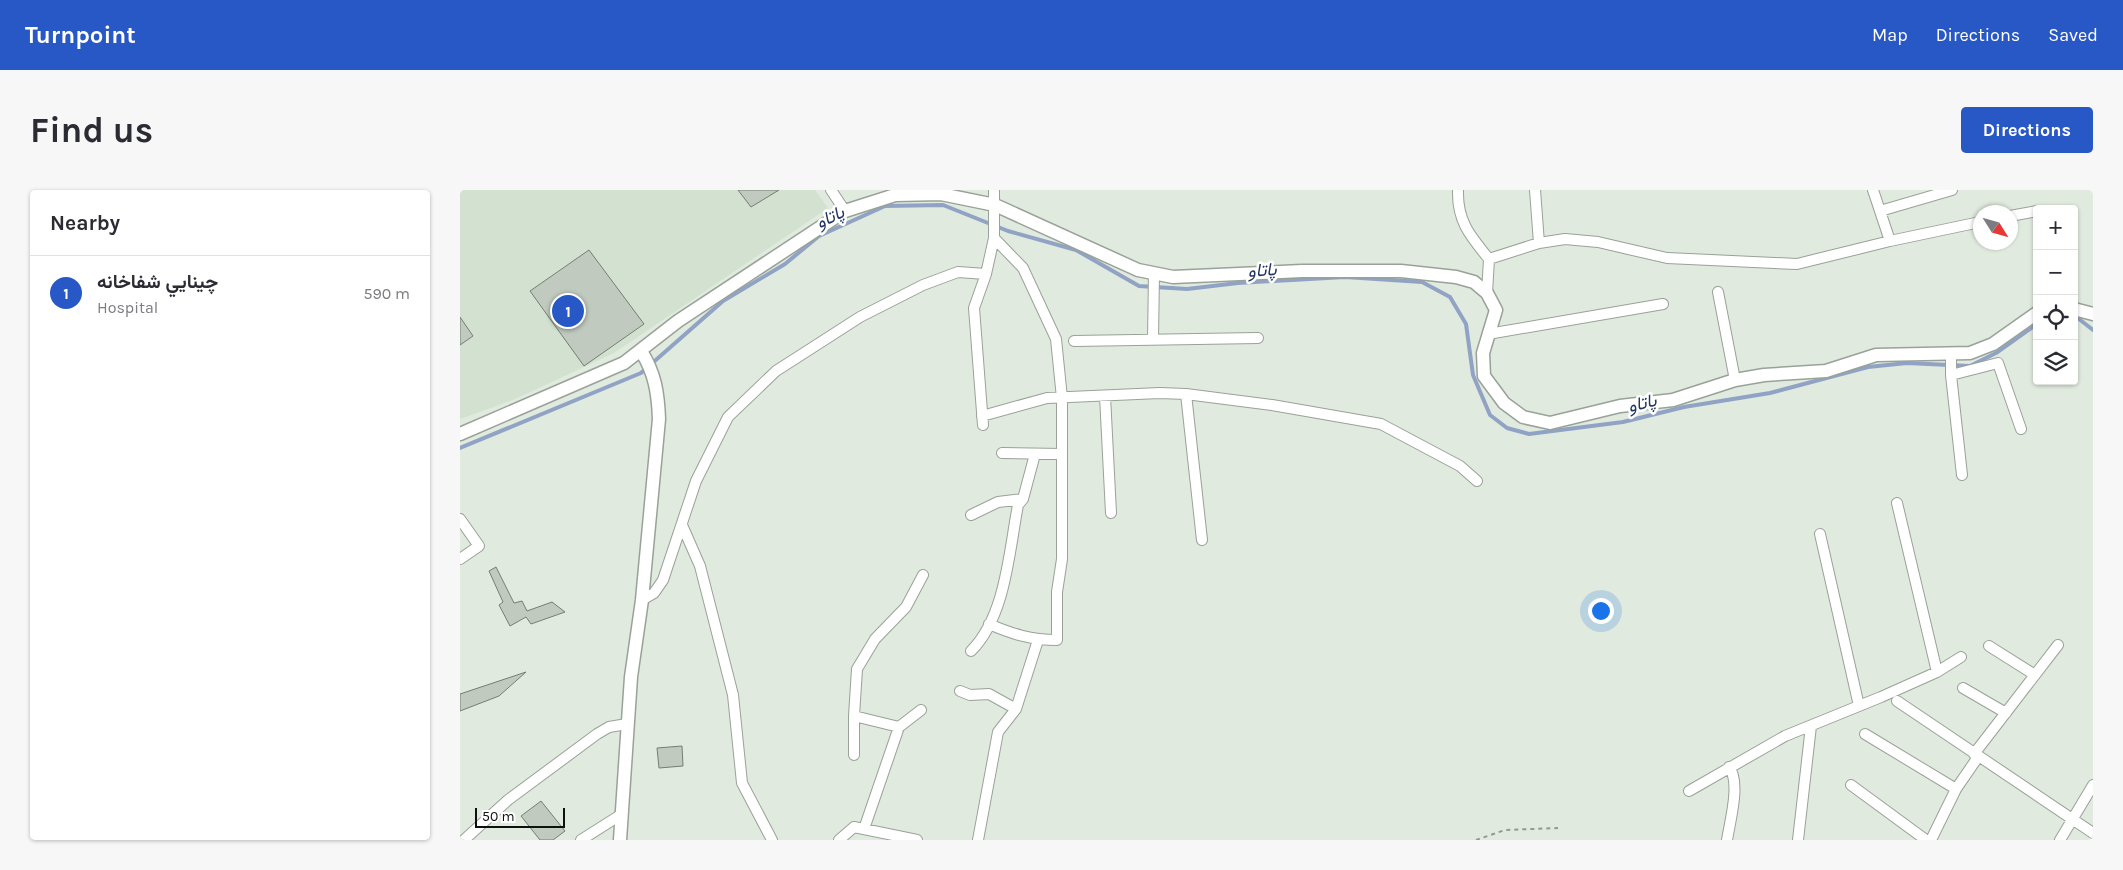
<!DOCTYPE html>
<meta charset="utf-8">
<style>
body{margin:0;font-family:Karla,Vazirmatn,sans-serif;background:#f7f7f7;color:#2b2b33}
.controls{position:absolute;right:15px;top:15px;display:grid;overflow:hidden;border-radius:5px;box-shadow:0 1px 4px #0004}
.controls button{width:45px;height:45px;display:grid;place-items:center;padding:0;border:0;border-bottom:1px solid #e1e1e2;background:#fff;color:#2b2b33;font:25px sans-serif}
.compass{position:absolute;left:1513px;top:15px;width:45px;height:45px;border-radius:50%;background:#fff;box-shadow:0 1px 4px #0004;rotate:127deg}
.scale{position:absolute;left:15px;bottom:12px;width:90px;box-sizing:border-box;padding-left:5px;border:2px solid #0d100c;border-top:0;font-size:14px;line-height:18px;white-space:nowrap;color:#0d100c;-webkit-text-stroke:4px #fff;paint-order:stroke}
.you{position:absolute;left:1140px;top:420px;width:18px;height:18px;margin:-12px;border:4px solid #fff;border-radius:50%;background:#1a73e8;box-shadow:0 0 0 8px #1a73e833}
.badge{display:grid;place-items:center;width:32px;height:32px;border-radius:50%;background:#2758c6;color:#fff;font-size:16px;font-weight:700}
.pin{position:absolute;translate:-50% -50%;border:2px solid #fff;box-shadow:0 1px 5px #0006}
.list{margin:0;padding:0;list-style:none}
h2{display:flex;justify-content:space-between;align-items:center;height:65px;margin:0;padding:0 20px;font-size:21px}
h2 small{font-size:16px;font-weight:400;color:#7c7c81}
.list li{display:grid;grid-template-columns:32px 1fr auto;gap:15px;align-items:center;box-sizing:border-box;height:75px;padding:0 20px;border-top:1px solid #e1e1e2}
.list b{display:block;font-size:19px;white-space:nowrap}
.list p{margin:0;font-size:16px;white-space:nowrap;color:#7c7c81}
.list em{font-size:16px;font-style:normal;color:#7c7c81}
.icon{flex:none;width:28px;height:28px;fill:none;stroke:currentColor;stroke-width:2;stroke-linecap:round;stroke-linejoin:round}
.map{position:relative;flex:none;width:1633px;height:650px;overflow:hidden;border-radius:5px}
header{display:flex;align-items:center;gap:30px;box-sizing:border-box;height:70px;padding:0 25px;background:#2758c6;color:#fff}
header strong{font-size:24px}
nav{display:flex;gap:28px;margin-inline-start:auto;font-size:18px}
.intro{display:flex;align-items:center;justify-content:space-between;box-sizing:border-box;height:120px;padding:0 30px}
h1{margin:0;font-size:35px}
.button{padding:12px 22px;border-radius:5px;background:#2758c6;color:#fff;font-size:18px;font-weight:700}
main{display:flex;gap:30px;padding:0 30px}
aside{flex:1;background:#fff;border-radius:5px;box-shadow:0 1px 4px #0004}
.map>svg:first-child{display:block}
.built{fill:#d2e1d0}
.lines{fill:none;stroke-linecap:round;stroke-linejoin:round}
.stream{stroke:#91a3c4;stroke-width:4}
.building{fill:#c1cabf;stroke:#757e74}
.minor-casing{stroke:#99a298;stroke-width:12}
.tertiary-casing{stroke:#99a298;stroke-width:15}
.path{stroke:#929991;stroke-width:2;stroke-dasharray:4 4;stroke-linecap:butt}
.minor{stroke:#fff;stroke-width:10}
.tertiary{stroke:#fff;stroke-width:12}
.labels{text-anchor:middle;stroke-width:5;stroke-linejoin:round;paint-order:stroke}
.water-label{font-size:18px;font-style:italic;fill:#203561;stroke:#fff}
</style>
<header>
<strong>Turnpoint</strong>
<nav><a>Map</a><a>Directions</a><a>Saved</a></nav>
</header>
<div class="intro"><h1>Find us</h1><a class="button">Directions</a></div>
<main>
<aside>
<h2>Nearby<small></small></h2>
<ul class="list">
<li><span class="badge">1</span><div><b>چينايي شفاخانه</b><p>Hospital</p></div><em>590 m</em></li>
</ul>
</aside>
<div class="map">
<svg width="1633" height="650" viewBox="0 0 1633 650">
<rect width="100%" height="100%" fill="#e1eadf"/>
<path class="built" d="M0,0H355L368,18L154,163L53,210L0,229Z"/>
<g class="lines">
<path class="stream" d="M1614,125L1633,140
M0,258L181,183L263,111L325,74L359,46L425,16L483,15L548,41L616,60L679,96L727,99L778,93L885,87L962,92L990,107L1006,134L1013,185L1030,225L1047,238L1069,244L1163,232L1224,217L1310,203L1408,177L1447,173L1510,176L1536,163L1577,134"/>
</g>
<path class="building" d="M278,0H319L291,17Z
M129,60L184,134L124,176L70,101Z
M0,127L13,146L0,155Z
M36,377L54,413L62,411L67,421L92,412L105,422L71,434L66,427L50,436L39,415L43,412L29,381Z
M66,482L39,506L0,521V504Z
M222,556L223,576L199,578L197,558Z
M81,611L105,641L93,650H80L61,626Z"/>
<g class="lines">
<g class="minor-casing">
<path id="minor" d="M371,0L385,21
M998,0C997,31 1010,46 1029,69L1027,103
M1075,0L1079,53
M1413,0L1430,51
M1420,21L1492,0
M1550,26L1577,21
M1029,69L1079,53L1105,49L1138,52L1207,68L1337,74L1430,51L1520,32
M1258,102L1275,190
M1028,144L1203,114
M693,149L694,83
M614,151L798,148
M1491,164V185L1502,285
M1491,185L1538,173L1561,239
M726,204L742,350
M645,206L651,323
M522,226L587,208L700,203L726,204L812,215L921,234L1000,276L1017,291
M523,235L514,118L526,84L534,48V0
M542,263L602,264
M1437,313L1477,482
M511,325L538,312L563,309
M0,329L19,356L0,369
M222,335L240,376L273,505L282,593L312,650
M1360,344L1399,516
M182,410L194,403L203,390L236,291L268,227L316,181L400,127L463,95L498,82L526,84
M529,434C552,444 571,450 597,450V402L602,369V208L596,149L563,78L534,48
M1529,456L1575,485
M511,461C546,426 549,361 558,315L563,309L575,264
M1503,498L1546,523
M500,501L510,505L529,504L556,519
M1437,511L1633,643
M394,526L439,537
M1405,544L1496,599
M1514,564L1598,455
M394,565V526L397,479L415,449L446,417L463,385
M1391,595L1466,650
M1229,601L1325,546L1421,507L1477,482L1501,467
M404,639L439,537L461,520
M4,650L48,610L137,544L149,537L167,534
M121,650L162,624
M379,650L394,637L457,650
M518,650L538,542L556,519L578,450
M1267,650C1270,631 1281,592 1269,577
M1338,650L1351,536
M1471,650L1496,599L1518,567
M1600,650L1633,595"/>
</g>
<g class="tertiary-casing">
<path id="tertiary" d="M1614,119L1633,124
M0,244L164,173L218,131L385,21L435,5L481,4L535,15L678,80L713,87L842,81H941L996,87L1014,92L1027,103L1036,120L1023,163L1024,186L1044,213L1063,227L1090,233L1160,216L1213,210L1275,190L1304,185L1366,181L1416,165L1510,163L1533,154L1577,123
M160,650L171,487L182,410L199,229C198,203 195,183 181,161"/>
</g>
<path class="path" d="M1016,650L1045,640L1098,638"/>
<use href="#minor" class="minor"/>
<use href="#tertiary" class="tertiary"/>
</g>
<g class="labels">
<g class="water-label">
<text transform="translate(370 27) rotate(-26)" y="6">پاتاو</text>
<text transform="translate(802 80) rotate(-4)" y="6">پاتاو</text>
<text transform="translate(1182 213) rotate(-14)" y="6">پاتاو</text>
</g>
</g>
</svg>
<div class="controls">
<button>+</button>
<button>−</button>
<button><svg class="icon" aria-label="locate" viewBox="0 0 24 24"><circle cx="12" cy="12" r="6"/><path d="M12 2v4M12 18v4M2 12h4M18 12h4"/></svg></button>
<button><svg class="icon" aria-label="layers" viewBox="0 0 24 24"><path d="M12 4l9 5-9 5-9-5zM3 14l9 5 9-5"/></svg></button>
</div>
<svg class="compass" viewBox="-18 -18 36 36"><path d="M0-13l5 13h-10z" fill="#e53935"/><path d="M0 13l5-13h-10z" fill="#7c7c81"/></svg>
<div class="scale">50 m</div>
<div class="you"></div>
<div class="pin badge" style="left:108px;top:121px">1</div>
</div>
</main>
